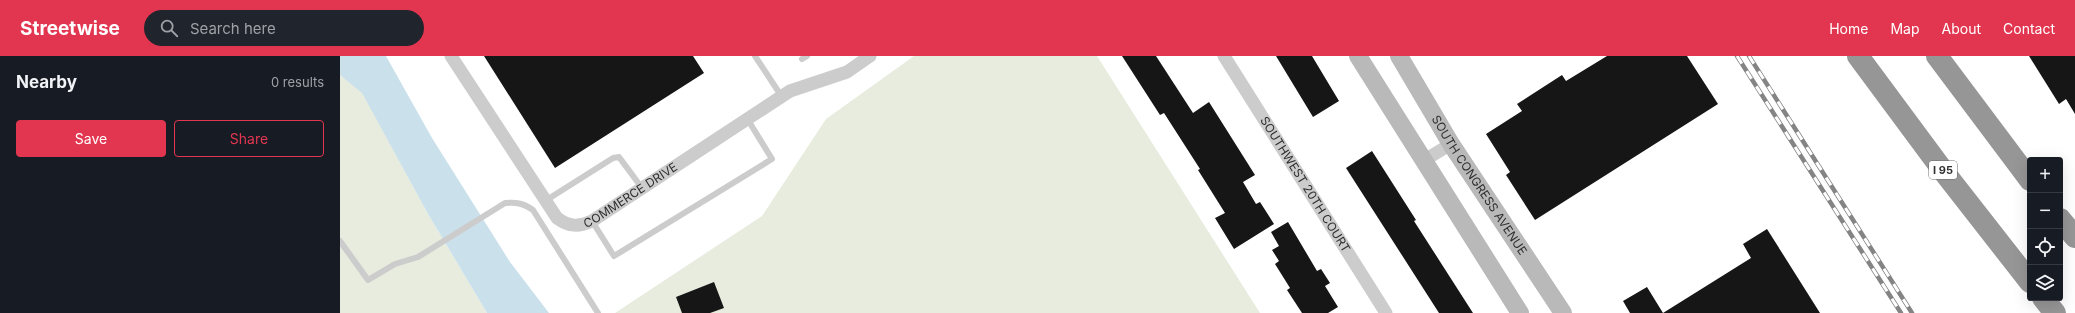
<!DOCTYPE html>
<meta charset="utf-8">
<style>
body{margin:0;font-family:Inter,sans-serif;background:#20242c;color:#f1f3f6}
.controls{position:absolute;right:12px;bottom:12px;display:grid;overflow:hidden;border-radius:4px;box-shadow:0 4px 16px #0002}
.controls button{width:36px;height:36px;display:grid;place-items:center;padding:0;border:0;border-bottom:1px solid #363941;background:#171b24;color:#f1f3f6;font:20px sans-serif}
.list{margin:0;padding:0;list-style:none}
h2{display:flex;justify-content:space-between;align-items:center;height:52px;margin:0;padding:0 16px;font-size:17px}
h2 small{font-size:13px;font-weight:400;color:#9ea1a6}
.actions{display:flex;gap:8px;padding:12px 16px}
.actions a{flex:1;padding:9px 0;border:1px solid #e23650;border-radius:4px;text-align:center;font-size:14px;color:#e23650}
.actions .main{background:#e23650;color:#fff}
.icon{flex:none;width:22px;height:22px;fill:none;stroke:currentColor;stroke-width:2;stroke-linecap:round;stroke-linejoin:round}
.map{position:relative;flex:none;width:1735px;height:257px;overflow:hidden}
header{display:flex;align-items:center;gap:24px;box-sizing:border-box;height:56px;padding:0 20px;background:#e23650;color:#fff}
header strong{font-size:19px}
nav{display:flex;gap:22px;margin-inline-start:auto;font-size:14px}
.search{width:280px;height:36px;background:#20242c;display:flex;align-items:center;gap:10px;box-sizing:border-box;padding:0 14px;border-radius:22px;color:#9ea1a6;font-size:15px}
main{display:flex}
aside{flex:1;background:#171b24}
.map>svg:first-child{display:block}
.green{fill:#e7ecde}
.water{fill:#cae1eb}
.building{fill:#161616}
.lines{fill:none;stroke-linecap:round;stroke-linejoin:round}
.lane{stroke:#ccc;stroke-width:6}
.street{stroke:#ccc;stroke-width:13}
.secondary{stroke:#b9b9b9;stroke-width:18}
.highway{stroke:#969696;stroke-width:22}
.rail-casing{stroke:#848484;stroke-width:4.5}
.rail{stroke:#fff;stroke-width:3;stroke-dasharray:9;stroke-linecap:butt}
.labels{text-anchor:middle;stroke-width:4;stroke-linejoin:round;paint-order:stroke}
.shield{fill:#fff;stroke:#6d6d6d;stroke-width:1}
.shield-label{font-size:11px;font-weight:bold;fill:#2f2f2f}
.street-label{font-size:12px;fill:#2f2f2f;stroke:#fff}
</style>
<header>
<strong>Streetwise</strong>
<div class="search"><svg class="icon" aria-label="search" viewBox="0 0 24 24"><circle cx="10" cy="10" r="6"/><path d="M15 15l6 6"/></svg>Search here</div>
<nav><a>Home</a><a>Map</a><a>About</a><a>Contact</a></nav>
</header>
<main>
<aside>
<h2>Nearby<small>0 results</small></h2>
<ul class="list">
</ul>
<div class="actions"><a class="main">Save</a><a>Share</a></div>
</aside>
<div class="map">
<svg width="1735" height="257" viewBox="0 0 1735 257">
<rect width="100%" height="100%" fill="#fff"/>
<path class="green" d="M574,0H757L920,257H275L422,160L486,63Z
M0,19L22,36L88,158L147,257H0Z"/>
<path class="water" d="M0,0H46L92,82L170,206L209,257H147L88,158L22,37L0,19Z"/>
<path class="building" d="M144,0H353L364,17L215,112Z
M782,0H816L853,57L869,46L915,119L903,126L916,148L920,146L934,168L894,193L875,162L885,157L858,114L860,113L824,57L820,59Z
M936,0H972L999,45L973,61Z
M1267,0H1347L1378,48L1195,164L1166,119L1170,116L1146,78L1182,55L1177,48L1222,19L1226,25Z
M1689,0H1735V58L1726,43L1719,48Z
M1032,95L1076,164L1074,165L1133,257H1099L1006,112Z
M948,166L977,215L981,213L990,227L985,230L998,251L988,257H962L947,234L950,232L935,208L939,205L932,194L939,190L931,176Z
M1427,173L1480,257H1323L1411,202L1403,188Z
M374,226L384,252L370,257H342L336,241Z
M1307,231L1323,257H1290L1283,245Z"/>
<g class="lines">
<path class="lane" d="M415,0L442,41
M462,3L467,0
M205,145L273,102L279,101L302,132
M252,165L274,200L432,103L408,64
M0,185L28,224L55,208L78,201L165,147C176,146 183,147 193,154L258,257"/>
<g class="street">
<path id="s1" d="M111,0L217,162C229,171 239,171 252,165L450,35L507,16L530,0"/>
<path id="s2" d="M884,0L1046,257"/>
<path d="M1083,105L1111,88"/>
</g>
<g class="secondary">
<path d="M1018,0L1180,257"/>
<path id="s3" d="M1059,0L1111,88L1223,257"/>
</g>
<path class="highway" d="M1518,0L1604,116L1690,226
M1597,0L1690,124
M1720,163L1735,181
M1703,242L1715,257"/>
<g class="rail-casing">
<path id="rail" d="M1397,0L1561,257
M1409,0L1572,257"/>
</g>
<use href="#rail" class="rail"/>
</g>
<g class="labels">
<rect class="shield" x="1589" y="105" width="28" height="18" rx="3"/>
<g class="shield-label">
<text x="1603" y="118">I 95</text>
</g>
<g class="street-label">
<text dy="4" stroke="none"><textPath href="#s2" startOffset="152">SOUTHWEST 20TH COURT</textPath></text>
<text dy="4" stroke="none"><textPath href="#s3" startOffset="152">SOUTH CONGRESS AVENUE</textPath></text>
<text dy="4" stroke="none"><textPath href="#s1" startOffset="277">COMMERCE DRIVE</textPath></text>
</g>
</g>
</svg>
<div class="controls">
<button>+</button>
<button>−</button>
<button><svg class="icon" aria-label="locate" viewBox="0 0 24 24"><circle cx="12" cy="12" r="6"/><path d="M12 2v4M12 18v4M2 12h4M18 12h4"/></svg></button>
<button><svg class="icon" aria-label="layers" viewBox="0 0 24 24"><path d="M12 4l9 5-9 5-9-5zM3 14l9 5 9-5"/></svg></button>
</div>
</div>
</main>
